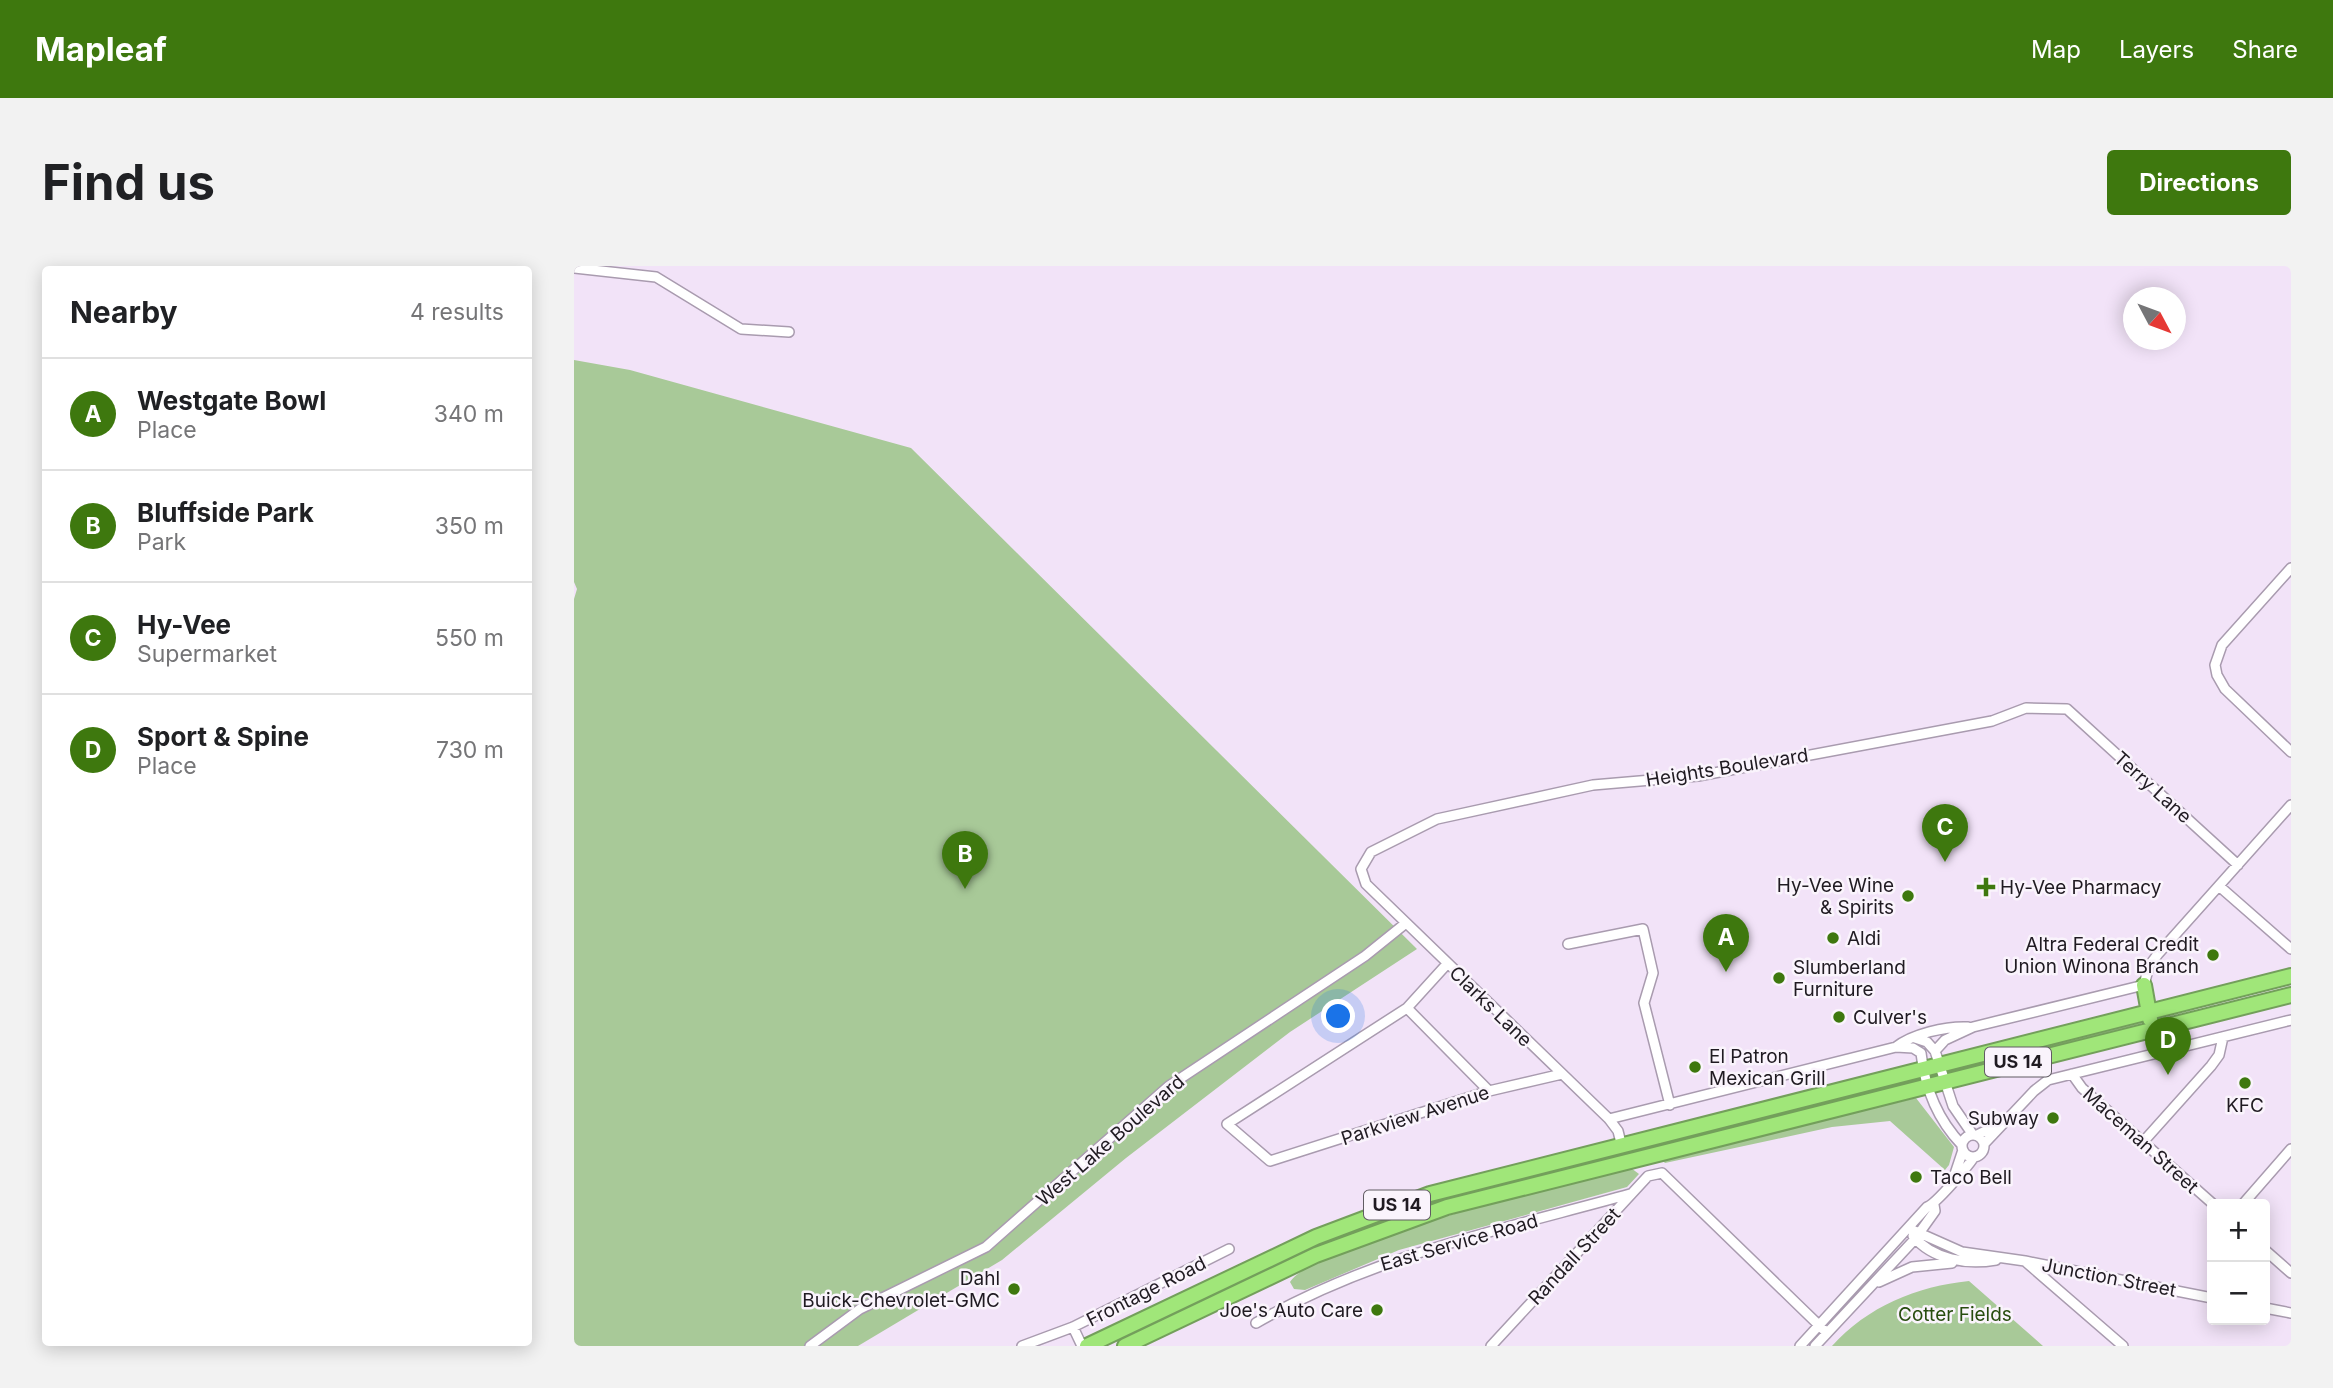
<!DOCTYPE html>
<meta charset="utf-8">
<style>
body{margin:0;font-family:Inter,sans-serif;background:#f2f2f2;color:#202124}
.controls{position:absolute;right:21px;bottom:21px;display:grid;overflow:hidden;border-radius:7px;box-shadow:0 4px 18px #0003}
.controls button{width:63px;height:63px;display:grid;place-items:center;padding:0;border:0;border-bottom:2px solid #e0e0e0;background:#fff;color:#202124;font:35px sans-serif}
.compass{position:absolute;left:1549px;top:21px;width:63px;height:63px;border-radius:50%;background:#fff;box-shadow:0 4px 18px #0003;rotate:131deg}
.you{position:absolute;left:765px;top:751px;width:24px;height:24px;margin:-18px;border:5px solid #fff;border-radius:50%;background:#1a73e8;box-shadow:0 0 0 10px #1a73e833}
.badge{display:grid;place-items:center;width:46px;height:46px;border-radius:50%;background:#3e780e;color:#fff;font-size:23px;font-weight:700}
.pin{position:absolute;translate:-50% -58px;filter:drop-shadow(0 2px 4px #0008)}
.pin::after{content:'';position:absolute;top:37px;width:24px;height:21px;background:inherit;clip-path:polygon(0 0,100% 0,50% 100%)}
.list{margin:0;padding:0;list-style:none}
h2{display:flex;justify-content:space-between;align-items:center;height:91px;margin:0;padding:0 28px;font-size:30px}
h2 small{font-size:23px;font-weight:400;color:#757577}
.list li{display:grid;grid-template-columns:46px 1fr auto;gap:21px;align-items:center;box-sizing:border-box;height:112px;padding:0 28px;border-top:2px solid #e0e0e0}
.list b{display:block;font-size:26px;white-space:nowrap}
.list p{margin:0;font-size:23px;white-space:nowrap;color:#757577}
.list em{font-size:23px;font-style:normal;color:#757577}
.map{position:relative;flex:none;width:1717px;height:1080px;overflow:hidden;border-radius:7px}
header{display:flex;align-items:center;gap:42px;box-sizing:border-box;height:98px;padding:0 35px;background:#3e780e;color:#fff}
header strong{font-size:33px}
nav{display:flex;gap:38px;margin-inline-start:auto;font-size:24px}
.intro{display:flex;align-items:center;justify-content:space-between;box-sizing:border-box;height:168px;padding:0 42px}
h1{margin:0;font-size:49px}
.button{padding:18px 32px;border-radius:7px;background:#3e780e;color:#fff;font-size:24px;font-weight:700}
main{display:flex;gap:42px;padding:0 42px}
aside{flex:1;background:#fff;border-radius:7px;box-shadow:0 4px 18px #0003}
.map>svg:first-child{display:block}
.green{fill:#a8c998}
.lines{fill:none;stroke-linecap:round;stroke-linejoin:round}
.minor-casing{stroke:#a99baf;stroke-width:12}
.highway-casing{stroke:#739f5b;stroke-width:18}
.minor{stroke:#fff;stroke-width:9}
.highway{stroke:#a0e679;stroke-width:14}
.poi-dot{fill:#3e780e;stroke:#faf4fc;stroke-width:2.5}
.labels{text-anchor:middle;stroke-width:5;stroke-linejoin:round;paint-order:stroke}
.shield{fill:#faf4fc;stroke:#615c63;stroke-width:2}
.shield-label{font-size:18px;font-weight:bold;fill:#201b22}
.street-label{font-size:19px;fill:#201b22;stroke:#faf4fc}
.poi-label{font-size:19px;fill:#201b22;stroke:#faf4fc;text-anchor:start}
.park-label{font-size:19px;fill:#284d0f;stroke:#faf4fc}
</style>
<header>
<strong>Mapleaf</strong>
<nav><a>Map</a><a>Layers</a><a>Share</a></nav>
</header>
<div class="intro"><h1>Find us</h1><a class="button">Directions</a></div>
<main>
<aside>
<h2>Nearby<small>4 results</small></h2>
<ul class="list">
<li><span class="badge">A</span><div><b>Westgate Bowl</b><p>Place</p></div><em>340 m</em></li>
<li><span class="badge">B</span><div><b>Bluffside Park</b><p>Park</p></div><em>350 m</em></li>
<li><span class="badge">C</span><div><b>Hy-Vee</b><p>Supermarket</p></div><em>550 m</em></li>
<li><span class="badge">D</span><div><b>Sport &amp; Spine</b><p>Place</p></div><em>730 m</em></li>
</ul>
</aside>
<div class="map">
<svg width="1717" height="1080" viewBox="0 0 1717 1080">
<rect width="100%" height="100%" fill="#f2e3f8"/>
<path class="green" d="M0,94L56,104L337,182L843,683L716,766L552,892L428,994L284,1080H0V333L3,323L0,316Z
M1342,832L1380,881L1375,899L1371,904L1316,855L1258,861L1091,897L1087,893Z
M1057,902L1065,908L1053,921L825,984L731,1024L720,1023L716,1016C737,979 1004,914 1057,902Z
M1395,1015L1469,1080H1258C1293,1041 1343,1020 1395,1015Z"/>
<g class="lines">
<g class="minor-casing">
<path id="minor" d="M0,2L82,11L167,63L215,66
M1717,302L1648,379L1641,399L1643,409L1651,423L1717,486
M1645,620L1717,683
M994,678L1069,663L1079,707L1070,737L1096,839
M873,698L833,742L653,858L696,895L915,825L988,808
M833,742L915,825
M1341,772L1353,776L1361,785L1379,840L1399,869
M1322,781C1338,768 1372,760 1394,761
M1361,785L1371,774L1399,761L1570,719L1575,700L1584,688L1717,539
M1498,808L1508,822L1639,938
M1035,853L1322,781L1339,782L1347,787C1351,823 1363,853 1388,879
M1388 880a11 11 0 1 1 22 0a11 11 0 1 1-22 0Z
M1403,869L1428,857
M1569,876L1637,800L1645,789L1649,771
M1047,877L1044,865L1035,853L792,618L787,603L797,586L863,553L1019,519L1124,510L1418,455L1452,442L1493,443L1664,599
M1410,878L1460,825L1474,814L1717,754
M1379,914L1389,884
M1669,938L1717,883
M1334,962L1388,986L1451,995L1638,1032
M1339,970C1359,994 1393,999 1422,994
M1691,984L1717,1007
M1452,996L1549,1080
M1305,1016L1338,1001L1378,997
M1691,1042L1717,1047
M682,1057C801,989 926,964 1056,928
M499,1061L508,1080
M236,1080L286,1043L412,981L595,820L791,690L832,657
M448,1080L499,1061L655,983
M917,1080L1074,910L1088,907L1253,1067
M1226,1080L1353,941C1362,938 1394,900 1400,891
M1241,1080L1341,973L1361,945L1360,939"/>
</g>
<g class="highway-casing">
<path id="highway" d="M1570,719L1576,753
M513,1080L742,971L856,928L1717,710
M551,1080L742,989L873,941L1717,729"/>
</g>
<use href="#minor" class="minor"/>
<use href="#highway" class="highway"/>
</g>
<g class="poi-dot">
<path d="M1408.5 610.5h7v7h7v7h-7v7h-7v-7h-7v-7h7z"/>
<circle cx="1334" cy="630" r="7"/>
<circle cx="1259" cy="672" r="7"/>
<circle cx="1639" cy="689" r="7"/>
<circle cx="1205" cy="712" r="7"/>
<circle cx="1265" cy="751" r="7"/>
<circle cx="1121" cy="801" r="7"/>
<circle cx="1671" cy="817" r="7"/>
<circle cx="1479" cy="852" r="7"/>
<circle cx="1342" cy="911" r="7"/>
<circle cx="440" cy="1023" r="7"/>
<circle cx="803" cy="1044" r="7"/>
</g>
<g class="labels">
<g class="shield">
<rect x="1411" y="781.5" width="66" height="29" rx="5"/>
<rect x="790" y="924.5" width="66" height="29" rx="5"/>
</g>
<g class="shield-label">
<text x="1444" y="802">US 14</text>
<text x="823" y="945">US 14</text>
</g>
<g class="street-label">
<text transform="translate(1153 501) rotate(-9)" y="7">Heights Boulevard</text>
<text transform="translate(1579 521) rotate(42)" y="7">Terry Lane</text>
<text transform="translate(917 740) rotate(44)" y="7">Clarks Lane</text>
<text transform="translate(841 849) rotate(-18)" y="7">Parkview Avenue</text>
<text transform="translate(536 874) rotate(-41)" y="7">West Lake Boulevard</text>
<text transform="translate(1567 874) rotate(42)" y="7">Maceman Street</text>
<text transform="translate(885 976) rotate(-16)" y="7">East Service Road</text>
<text transform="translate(1000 990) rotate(-47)" y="7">Randall Street</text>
<text transform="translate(1535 1011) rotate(11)" y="7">Junction Street</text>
<text transform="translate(572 1025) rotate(-27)" y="7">Frontage Road</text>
</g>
<g class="poi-label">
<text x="1320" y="626" text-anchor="end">Hy-Vee Wine<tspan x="1320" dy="22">&amp; Spirits</tspan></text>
<text x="1426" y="628">Hy-Vee Pharmacy</text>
<text x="1273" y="679">Aldi</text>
<text x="1625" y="685" text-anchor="end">Altra Federal Credit<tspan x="1625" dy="22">Union Winona Branch</tspan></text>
<text x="1219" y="708">Slumberland<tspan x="1219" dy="22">Furniture</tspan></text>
<text x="1279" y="758">Culver's</text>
<text x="1135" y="797">El Patron<tspan x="1135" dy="22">Mexican Grill</tspan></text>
<text x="1671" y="846" text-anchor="middle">KFC</text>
<text x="1465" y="859" text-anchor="end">Subway</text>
<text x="1356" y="918">Taco Bell</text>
<text x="426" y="1019" text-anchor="end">Dahl<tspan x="426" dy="22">Buick-Chevrolet-GMC</tspan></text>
<text x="789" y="1051" text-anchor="end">Joe's Auto Care</text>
</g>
<g class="park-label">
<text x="1381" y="1055">Cotter Fields</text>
</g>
</g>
</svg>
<div class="controls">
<button>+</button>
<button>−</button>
</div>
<svg class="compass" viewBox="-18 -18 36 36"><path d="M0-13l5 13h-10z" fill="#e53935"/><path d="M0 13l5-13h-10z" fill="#757577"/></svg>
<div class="you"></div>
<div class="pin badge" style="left:1152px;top:706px">A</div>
<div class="pin badge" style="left:391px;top:623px">B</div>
<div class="pin badge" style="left:1371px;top:596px">C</div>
<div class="pin badge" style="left:1594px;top:809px">D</div>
</div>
</main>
